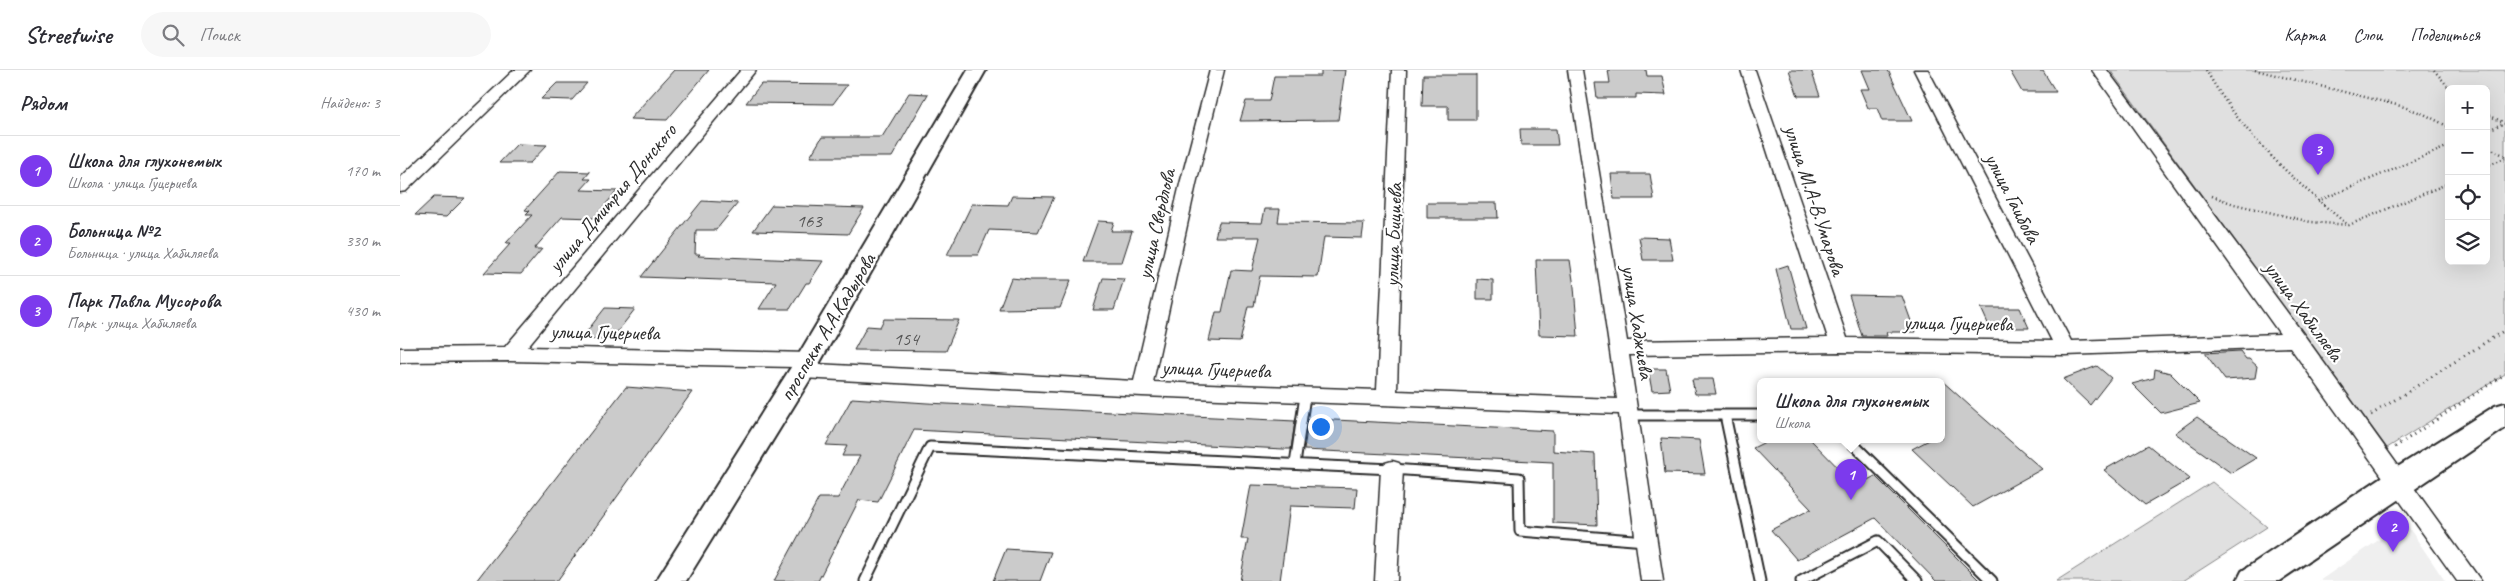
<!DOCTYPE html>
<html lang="ru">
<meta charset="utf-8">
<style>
body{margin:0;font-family:Caveat,sans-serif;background:#f7f7f7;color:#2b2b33}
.controls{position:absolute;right:15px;top:15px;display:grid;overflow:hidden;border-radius:8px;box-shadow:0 5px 20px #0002}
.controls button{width:45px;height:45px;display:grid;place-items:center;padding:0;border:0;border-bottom:1px solid #e1e1e2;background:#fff;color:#2b2b33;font:25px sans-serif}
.you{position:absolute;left:920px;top:356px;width:18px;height:18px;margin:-12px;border:4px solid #fff;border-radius:50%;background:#1a73e8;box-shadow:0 0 0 8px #1a73e833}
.badge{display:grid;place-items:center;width:32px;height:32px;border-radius:50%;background:#7c3aed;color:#fff;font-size:16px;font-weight:700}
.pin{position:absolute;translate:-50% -41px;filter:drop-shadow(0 1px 2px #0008)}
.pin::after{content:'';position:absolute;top:26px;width:18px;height:15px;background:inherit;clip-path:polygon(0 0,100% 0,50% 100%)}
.popup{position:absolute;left:1357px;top:308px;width:188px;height:65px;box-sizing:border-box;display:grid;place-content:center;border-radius:8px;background:#fff;filter:drop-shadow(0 1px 4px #0005);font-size:16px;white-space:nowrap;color:#7c7c81}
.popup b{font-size:19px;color:#2b2b33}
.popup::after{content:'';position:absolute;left:50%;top:100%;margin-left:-10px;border:10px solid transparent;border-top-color:#fff}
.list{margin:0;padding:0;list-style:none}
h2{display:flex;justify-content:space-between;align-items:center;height:65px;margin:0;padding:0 20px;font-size:21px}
h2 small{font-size:16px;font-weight:400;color:#7c7c81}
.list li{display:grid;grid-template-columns:32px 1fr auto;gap:15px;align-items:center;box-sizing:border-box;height:70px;padding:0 20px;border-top:1px solid #e1e1e2}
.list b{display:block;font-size:19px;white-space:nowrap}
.list p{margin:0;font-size:16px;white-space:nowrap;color:#7c7c81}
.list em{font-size:16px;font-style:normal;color:#7c7c81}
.icon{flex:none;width:28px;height:28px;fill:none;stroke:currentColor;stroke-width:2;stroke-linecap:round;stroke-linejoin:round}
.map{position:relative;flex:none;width:2105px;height:511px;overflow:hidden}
header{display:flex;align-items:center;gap:30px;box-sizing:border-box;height:70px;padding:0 25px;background:#fff;border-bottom:1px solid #e1e1e2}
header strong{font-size:24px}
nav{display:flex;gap:28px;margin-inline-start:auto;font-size:18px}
.search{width:350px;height:45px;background:#f7f7f7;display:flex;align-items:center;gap:12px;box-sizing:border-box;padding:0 18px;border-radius:28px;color:#7c7c81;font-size:19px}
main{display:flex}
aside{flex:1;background:#fff}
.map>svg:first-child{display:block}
.built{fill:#efefef}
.green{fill:#e0e0e0;stroke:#868686;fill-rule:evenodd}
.building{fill:#cbcbcb;stroke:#2b2b2b}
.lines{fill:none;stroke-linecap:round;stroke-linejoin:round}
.service-casing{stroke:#2b2b2b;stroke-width:13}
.minor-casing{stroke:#2b2b2b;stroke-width:3}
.tertiary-casing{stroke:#2b2b2b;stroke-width:4}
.secondary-casing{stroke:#2b2b2b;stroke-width:4}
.path-far1{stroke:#2b2b2b;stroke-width:2.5;stroke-dasharray:1 3;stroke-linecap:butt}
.path{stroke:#2b2b2b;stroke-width:3;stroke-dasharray:1 4.5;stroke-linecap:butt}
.service{stroke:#fff;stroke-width:9}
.minor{fill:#fff;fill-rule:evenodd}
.tertiary{fill:#fff;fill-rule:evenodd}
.secondary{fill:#fff;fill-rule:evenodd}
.labels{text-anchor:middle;stroke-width:4.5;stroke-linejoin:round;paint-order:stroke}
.number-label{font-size:19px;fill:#535353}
.street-label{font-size:21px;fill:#2b2b2b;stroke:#fff}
</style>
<header>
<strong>Streetwise</strong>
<div class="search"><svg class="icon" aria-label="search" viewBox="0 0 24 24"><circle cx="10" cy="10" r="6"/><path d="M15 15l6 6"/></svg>Поиск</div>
<nav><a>Карта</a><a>Слои</a><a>Поделиться</a></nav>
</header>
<main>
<aside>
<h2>Рядом<small>Найдено: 3</small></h2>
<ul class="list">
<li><span class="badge">1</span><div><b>Школа для глухонемых</b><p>Школа · улица Гуцериева</p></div><em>170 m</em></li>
<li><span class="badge">2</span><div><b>Больница №2</b><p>Больница · улица Хабиляева</p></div><em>330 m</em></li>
<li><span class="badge">3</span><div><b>Парк Павла Мусорова</b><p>Парк · улица Хабиляева</p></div><em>430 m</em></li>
</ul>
</aside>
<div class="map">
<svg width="2105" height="511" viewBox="0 0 2105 511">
<rect width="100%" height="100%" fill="#fff"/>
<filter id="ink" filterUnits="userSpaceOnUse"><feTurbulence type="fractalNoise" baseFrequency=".02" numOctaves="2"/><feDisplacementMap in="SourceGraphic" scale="10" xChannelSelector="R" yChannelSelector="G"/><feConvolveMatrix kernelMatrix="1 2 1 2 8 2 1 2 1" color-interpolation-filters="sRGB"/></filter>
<g filter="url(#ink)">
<path class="built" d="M2005,452L2045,511H1919Z"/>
<path class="green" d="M1710,0H2105V304L1987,378ZM2049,19H2086V191H2049Z
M1812,412L1867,457L1783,511H1656Z"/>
<path class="building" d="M274,0H309L267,50L230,49Z
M921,0H945L938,50L840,51L846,31H869L874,6H921Z
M1208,0H1246L1247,6H1262L1266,25L1236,24V28H1197L1195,13H1210Z
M1389,0H1411L1420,26H1398Z
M1462,0H1488L1512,51H1482L1477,38H1468L1460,19H1470Z
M1610,1H1643L1656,22H1622Z
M1023,5H1076V50H1048V36H1022Z
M157,13H187L172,30L141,29Z
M361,14L447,15L433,34L346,33Z
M509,23L528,24L492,87H410L422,67H482Z
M1120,59H1156L1158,75H1121Z
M117,74L147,75L130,93H99Z
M160,101L190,102L184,109H191L181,120L217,121L194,148L162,147L134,179H142L121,204L84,203L111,173H106L132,145H126L130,141L125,140Z
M1211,104H1250L1254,129H1214Z
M612,126L654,127L638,162L589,160L578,185H547L572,134L608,135Z
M34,127L65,128L46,147L15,145Z
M302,131L338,133L316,160H296L295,184H300L298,186L423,191L409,213H406L390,239H359L376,212L241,207Z
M1027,133H1097L1098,148H1027Z
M372,135L464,138L448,164L353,161Z
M865,139H880L878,152L964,153L962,168L924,167L918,207L860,206L854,236H848L840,272L809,271L816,242H822L831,200L852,201L860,167H815L819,152L862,153Z
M698,151L714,152L711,161H732L722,192H683Z
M1239,167L1269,168L1273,190H1243Z
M1136,190H1170L1174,217L1178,266L1139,265Z
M1388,195L1406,259H1391L1376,199Z
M611,208L631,210H671L660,238L599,239Z
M703,208L724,209L714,240H693Z
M1077,209L1093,210V229H1077Z
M1449,225L1502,226L1515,262H1486L1487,266H1462Z
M205,238L235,239L211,270L181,269Z
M1581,238H1620L1629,258H1590Z
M484,249L559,250L546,281L454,280L467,256L480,257Z
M1840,281L1846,289H1849L1857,296L1855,308L1825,310L1805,283Z
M1697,296L1711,308L1690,335L1663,309Z
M1248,299H1266L1270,320L1252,321Z
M1755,299L1770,303L1800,333L1761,343L1732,314L1754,308Z
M1292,309H1313L1316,324H1295Z
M1541,310L1579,344L1642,399L1573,437L1512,379L1531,369H1541Z
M226,317L292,322L157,511H76Z
M452,328L527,333L895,351L891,379H883L514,360L478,432L459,430L418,511H374L419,428H438L460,386H442L447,376L426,375Z
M1797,347L1856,388L1831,403L1775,363Z
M915,349L1153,361V381L1195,384L1197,455L1153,453V392L904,380L908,352H914Z
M1261,368L1299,370L1305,404L1265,403Z
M1371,369H1410L1456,416L1475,406L1580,511H1536L1475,448L1397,490L1371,460L1411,439L1353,378Z
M1748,375L1790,409L1745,435L1704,400Z
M851,415L957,418L955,438L890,436L880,511H840L848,469H841Z
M606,479L651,482L640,511H593Z"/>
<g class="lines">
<g class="service-casing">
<path id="service" d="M1228,345H1361
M1325,345L1360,511
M1448,369L1592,511
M895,394L905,326
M465,511L530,377L992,399L1119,408L1120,461L1246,471
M1401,511L1478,471L1517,511"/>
</g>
<g class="minor-casing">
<path id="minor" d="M114,0H130L6,121L0,122V108Z
M341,0H356L127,277L409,283L416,285L419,290L416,294L734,311L780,114L810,0H824L796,114L753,312L977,320L992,0H1006L997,321L1217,329L1168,0H1182L1227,271L1428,268L1341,0H1355L1447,268L1652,271L1514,0H1528L1671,271L1880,264L1692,0H1707L1904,265L2081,511H2057L1890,277L1665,285L1440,282L1229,285L1263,511H1241L1219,344L742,326L402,308L395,306L392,301L395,297L110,291L0,292V278L105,277Z
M992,391L999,393L1003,399L997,511H975L981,399L985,393Z"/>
</g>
<g class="tertiary-casing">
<path id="tertiary" d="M568,0H586L411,308L286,511H256L393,294Z"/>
</g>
<g class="secondary-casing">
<path id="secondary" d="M2105,333V358L1879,511H1837L1842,501L1988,403L2095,336Z"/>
</g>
<path class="path-far1" d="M1806,0C1841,63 1893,110 1948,155
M1855,0L2001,36L2024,44L2049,57
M2034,0L2050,19
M2086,44L2105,53
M2086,61L2104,53
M2086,76L2105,86
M2086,96L2105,88
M1812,126L1834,134L1911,152L1949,155L2049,113
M1918,131L2049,76"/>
<path class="path" d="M1971,345L2105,260
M1995,377L2105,304"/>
<use href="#service" class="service"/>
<use href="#minor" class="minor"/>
<use href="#tertiary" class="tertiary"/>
<use href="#secondary" class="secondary"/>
</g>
</g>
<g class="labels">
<g class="number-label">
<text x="409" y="157">163</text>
<text x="506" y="275">154</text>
</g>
<g class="street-label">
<text transform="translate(212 128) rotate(-50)" y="7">улица Дмитрия Донского</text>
<text transform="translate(1613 128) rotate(63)" y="7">улица Гаибова</text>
<text transform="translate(1415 130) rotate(72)" y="7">улица М.А-В.Умарова</text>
<text transform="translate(756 154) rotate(-77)" y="7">улица Свердлова</text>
<text transform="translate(993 165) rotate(-88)" y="7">улица Бициева</text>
<text transform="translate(1904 241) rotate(54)" y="7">улица Хабиляева</text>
<text transform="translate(1238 252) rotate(81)" y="7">улица Хаджиева</text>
<text transform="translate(1558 253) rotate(1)" y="7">улица Гуцериева</text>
<text transform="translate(427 257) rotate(-59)" y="7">проспект А.А.Кадырова</text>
<text transform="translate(205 262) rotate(1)" y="7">улица Гуцериева</text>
<text transform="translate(816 299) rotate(2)" y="7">улица Гуцериева</text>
</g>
</g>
</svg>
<div class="controls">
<button>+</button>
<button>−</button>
<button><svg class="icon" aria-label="locate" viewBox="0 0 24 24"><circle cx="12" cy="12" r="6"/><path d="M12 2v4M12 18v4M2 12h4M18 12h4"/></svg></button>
<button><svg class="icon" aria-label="layers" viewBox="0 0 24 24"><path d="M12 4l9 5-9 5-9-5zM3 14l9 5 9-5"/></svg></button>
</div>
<div class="you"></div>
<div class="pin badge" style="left:1451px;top:430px">1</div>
<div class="popup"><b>Школа для глухонемых</b>Школа</div>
<div class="pin badge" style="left:1993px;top:482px">2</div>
<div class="pin badge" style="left:1918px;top:105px">3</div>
</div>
</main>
